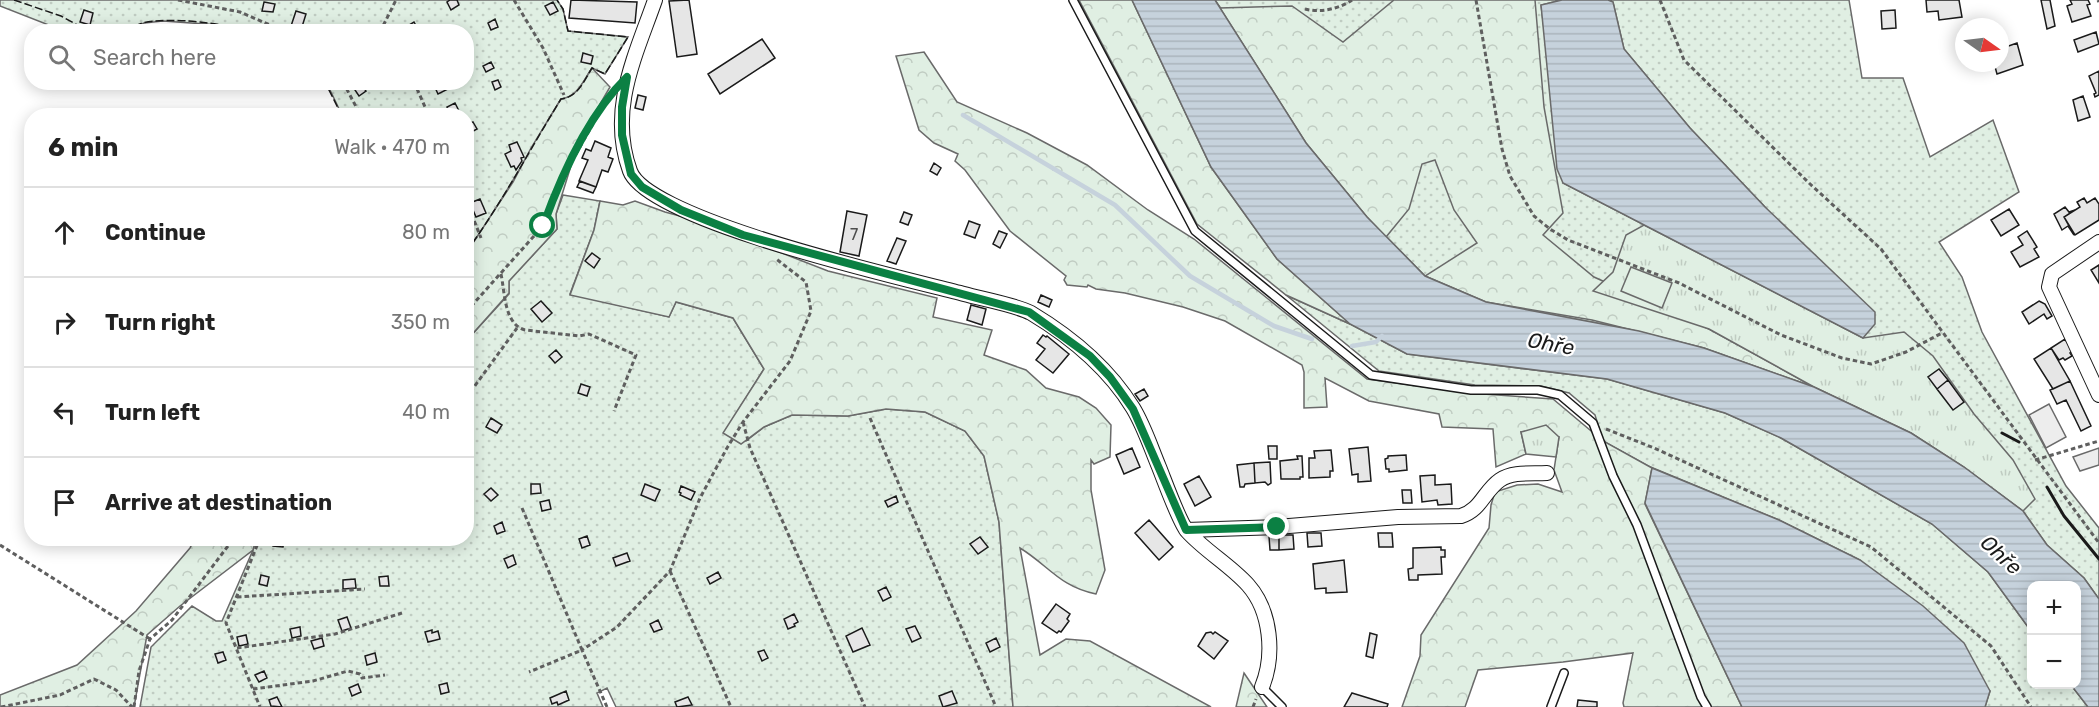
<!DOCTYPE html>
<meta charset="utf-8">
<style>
body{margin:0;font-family:Rubik,sans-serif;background:#f6f6f6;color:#222}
.controls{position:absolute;right:18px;bottom:18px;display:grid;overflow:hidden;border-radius:12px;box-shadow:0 3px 15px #0003}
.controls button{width:54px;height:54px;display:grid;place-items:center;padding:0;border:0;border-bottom:2px solid #e0e0e0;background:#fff;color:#222;font:30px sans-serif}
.compass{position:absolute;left:1955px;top:18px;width:54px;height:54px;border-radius:50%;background:#fff;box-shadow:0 3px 15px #0003;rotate:104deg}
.stop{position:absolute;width:18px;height:18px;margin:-14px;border:4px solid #0b8043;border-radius:50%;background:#fff}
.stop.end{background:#0b8043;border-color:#fff;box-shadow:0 2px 6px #0008}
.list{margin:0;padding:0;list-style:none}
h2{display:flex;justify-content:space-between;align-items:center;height:78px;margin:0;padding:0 24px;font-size:26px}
h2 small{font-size:20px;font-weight:400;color:#767676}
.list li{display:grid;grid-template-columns:39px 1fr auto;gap:18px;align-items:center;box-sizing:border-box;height:90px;padding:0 24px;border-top:2px solid #e0e0e0}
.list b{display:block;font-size:22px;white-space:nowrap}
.list em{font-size:20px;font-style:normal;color:#767676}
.icon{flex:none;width:33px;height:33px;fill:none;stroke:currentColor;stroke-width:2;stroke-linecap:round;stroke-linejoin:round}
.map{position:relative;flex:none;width:2099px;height:707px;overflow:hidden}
.search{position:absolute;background:#fff;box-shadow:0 3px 15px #0003;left:24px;top:24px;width:450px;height:66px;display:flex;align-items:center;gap:15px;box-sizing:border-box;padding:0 21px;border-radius:24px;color:#767676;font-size:22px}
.panel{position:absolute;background:#fff;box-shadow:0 3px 15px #0003;left:24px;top:108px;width:450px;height:438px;border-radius:24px}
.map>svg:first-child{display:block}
.grass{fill:url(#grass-dots);stroke:#6a6a6a;stroke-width:1.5}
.forest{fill:url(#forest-crowns);stroke:#6a6a6a;stroke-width:1.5}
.park{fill:url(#park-tufts);stroke:#6a6a6a;stroke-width:1.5}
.pitch{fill:#e0efe3;stroke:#6a6a6a;stroke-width:1.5}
.parking{fill:#ededed;stroke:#6a6a6a;stroke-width:1.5}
.water{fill:url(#water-rules);stroke:#6a6a6a;stroke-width:1.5}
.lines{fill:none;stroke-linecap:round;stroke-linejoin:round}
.stream{stroke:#c6d2dc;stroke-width:4.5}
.building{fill:#e6e6e6;stroke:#1a1a1a;stroke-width:1.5}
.service-casing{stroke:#1a1a1a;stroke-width:10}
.minor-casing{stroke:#1a1a1a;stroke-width:16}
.path{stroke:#5f5f5f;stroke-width:3;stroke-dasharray:4.5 3;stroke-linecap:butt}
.service{stroke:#fff;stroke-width:7}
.minor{stroke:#fff;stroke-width:14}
.fence{stroke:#1a1a1a;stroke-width:1.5;stroke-dasharray:8 3;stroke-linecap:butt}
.wall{stroke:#1a1a1a;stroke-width:3}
.route{stroke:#0b8043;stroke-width:8}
.labels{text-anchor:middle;stroke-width:4.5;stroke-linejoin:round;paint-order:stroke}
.number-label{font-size:16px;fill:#4d4d4d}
.water-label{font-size:21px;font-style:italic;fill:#1a1a1a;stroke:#fff}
</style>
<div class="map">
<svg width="2099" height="707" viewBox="0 0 2099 707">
<defs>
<pattern id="grass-dots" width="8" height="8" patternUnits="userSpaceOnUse" patternTransform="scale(1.5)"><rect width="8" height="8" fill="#e0efe3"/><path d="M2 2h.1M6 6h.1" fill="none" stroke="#c0ccc2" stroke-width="1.8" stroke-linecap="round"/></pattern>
<pattern id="forest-crowns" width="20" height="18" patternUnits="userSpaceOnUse" patternTransform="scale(1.5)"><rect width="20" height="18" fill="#e0efe3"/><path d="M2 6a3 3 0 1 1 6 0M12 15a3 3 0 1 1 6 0" fill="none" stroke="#c0ccc2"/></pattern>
<pattern id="park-tufts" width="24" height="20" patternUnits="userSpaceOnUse" patternTransform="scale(1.5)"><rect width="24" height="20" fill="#e0efe3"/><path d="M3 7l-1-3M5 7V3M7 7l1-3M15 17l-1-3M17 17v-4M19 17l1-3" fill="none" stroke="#c0ccc2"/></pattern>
<pattern id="water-rules" width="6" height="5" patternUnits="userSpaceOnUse" patternTransform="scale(1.5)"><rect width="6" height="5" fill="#c6d2dc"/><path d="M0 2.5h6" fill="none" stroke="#aab4bc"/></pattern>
</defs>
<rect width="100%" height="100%" fill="#fff"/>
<path class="grass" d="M0,0H557L563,9L568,31L628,37L605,74L592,68C583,82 577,97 561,99C529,151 502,203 467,252L466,116L342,115L329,88L321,83L466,82V32H246L233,26L163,21L144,23L125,31H64L0,6Z
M1215,0H1562L1541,5L1563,183L1863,338L1765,207L1690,128L1624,49L1613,2L1608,0H1849L1862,78H1903L1930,157L1993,120L2019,192L1939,242L1962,277L1982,332L2066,486L2099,528V599L2084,578L2047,545L2023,511L1911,433L1814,387L1704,348L1639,331L1486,302L1425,276L1367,217Z
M563,195L600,201L594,230L570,294L669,317L676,302L733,318L764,369L724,433L746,441L764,427L792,415L848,416L886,409L925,412L965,431L984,456L999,522L1013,707H616L607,688L597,693L603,707H140L151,647L192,606L216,621H222L253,550L256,539L466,538L467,340L509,294V281L557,229L556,214Z
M1286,295L1350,324L1407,354L1607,379L1725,413L1781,438L1932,524L1988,572L2031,631L2032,684L2071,685L2088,707H1985L1990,691L1860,560L1779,520L1648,466L1603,441L1595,415L1569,393L1541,386L1475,385L1379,371Z"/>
<path class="forest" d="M1079,0H1132L1211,167L1277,259L1350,324L1286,295L1197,224Z
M1394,0H1535L1544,107L1563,213L1543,235L1594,277L1709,329L1814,387L1704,348L1592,320L1486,302L1425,276L1477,243L1454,210L1435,160L1422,164L1409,209L1386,237L1367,217L1306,143L1220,8L1292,6L1343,42Z
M924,52L957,102L1027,133L1087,165L1148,210L1194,239L1367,379L1469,393L1553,399L1603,441L1652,468L1645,504L1742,707H1624L1623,703L1633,653L1563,662L1478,670L1465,707H1402L1420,656L1421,635L1489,528L1491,505L1495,492L1517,485L1538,484L1562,492L1554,470L1559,437L1521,432L1526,454L1496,467L1493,429L1442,427L1439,414L1369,401L1325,378L1327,407L1304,408V372L1302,365L1225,321L1183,307L1125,293L1096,289L1088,285L1087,287L1067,285L1064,280L1066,276L1010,231L965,170L955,161L958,154L934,143L919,130L896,56Z
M592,68L610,87L579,140L556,214L557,229L509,281V293L467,340V252L513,182L531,148L561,99C578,97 583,81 592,68Z
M600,201L623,205L635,201L665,212L702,222L828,271L937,298L933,317L992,330L984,355L1026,370L1046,388L1079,397L1096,408L1111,425L1110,457L1094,464L1091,460V490L1105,570L1096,594C1060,587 1048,565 1020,548L1040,655L1066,639L1090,641L1211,707H1013L999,522L984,456L965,431L925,412L886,409L848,416L792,415L764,427L741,444L723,433L764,369L733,318L676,302L669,317L570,295L594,230Z
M194,539H256L253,550L180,606L147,635L134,707H0V695L77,665L136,611L190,548Z
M1244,673L1267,707H1236Z"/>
<path class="park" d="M1644,225L1863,338L1904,332L1933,356L1974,414L2013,460L2035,499L2023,511L1964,467L1911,433L1814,387L1709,329L1593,291L1613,272L1626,235Z
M1546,425L1559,437L1556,457L1526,454L1521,432Z"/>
<path class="pitch" d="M1631,267L1672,283L1662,308L1621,291Z"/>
<path class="parking" d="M2049,404L2066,437L2046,448L2029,415Z
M2099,448V465L2080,471L2073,457Z"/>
<path class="water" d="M1132,0H1215L1306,143L1367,217L1425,276L1486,302L1639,331L1704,348L1814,387L1911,433L1964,467L2023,511L2047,545L2084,578L2099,599V707H2088L2071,685L2076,684V586H2032L2031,631L1988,572L1932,524L1781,438L1725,413L1607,379L1407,354L1350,324L1277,259L1211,167Z
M1562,0H1608L1613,2L1624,49L1690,128L1765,207L1875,312V324L1863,338L1563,183L1557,169L1541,5Z
M1652,468L1779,520L1860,560L1923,606L1964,643L1990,691L1985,707H1742L1645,503Z"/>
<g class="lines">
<path class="stream" d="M963,115L1115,205L1190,276L1274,326L1312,339
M1352,346L1376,342L1382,336
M2031,668H2032"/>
</g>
<path class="building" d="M450,0H457L459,5L451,10L447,2Z
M571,0L637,2L635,23L569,18Z
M689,0L697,54L677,57L669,1Z
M1926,0H1959L1962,17L1939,20L1938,11L1927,12Z
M2041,0H2050L2055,26L2047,29Z
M2070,0H2088L2090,4L2087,5L2091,16L2072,22L2067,6L2072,4Z
M264,2L275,4L273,12L262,11Z
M553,2L558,11L550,15L545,6Z
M84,10L93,13L90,25L80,22Z
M1895,10L1896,28L1882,29L1881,11Z
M296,11L306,14L301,30L291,26Z
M495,19L498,27L491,30L488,23Z
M414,22L419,31L405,32L404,28Z
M2096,32L2099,44L2078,52L2074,40Z
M762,39L775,58L720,94L708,74Z
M2017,43L2023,65L1997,74L1994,63H2000V49Z
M583,53L593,56L591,64L581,62Z
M491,62L494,68L486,72L483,66Z
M2099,71V95L2095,97L2094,94L2096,93L2089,76Z
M498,80L501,87L495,90L492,82Z
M445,82L448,89L438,94L433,83Z
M360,83L366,91L359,96L353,87Z
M638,95L646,97L643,110L635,108Z
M2083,96L2090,117L2078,121L2073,100Z
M455,103L459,111L451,115L447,107Z
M473,122L477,129L470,133L466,125Z
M595,141L611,148L608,157L613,159L608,172L602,170L596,187L579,181L588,160L582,158L586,149L591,151Z
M517,142L524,157L521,158L522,161L516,170L514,166L511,167L505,154L511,151L509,145Z
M934,163L941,168L937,175L930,171Z
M580,181L596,187L593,193L577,187Z
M2084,198L2087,203L2095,198L2099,204V220L2075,235L2064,217L2080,207L2077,202Z
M480,199L486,213L476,217L470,203Z
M2065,207L2069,212L2075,210L2064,217L2074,235L2068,226L2062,230L2054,214Z
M2009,209L2019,225L2001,236L1991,220Z
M847,211L867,215L859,256L840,252Z
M904,212L912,215L908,225L900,222Z
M969,221L980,225L975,238L964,234Z
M999,231L1007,234L1000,248L993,244Z
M2027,231L2037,247L2034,249L2039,257L2020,267L2011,252L2023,245L2018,237Z
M897,238L906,241L896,264L887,261Z
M592,253L600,259L594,268L585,261Z
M2099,265V283L2091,270Z
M1041,295L1052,300L1049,307L1038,302Z
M541,301L552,313L542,322L531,309Z
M2039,301L2045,304L2052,316L2047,319L2044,314L2029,324L2022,312Z
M971,305L986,309L982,325L967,320Z
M1043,335L1046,337L1047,336L1069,354L1053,373L1036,360L1045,349L1037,343Z
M2065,339L2073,351L2070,353L2072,356L2065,360L2063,358L2059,360L2051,348Z
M2051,348L2070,381L2053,389L2034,359Z
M556,350L562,357L555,363L549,356Z
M1939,369L1948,380L1937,389L1928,377Z
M1948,380L1964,402L1953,410L1937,389Z
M2070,381L2091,426L2081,431L2066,400L2057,404L2050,390Z
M581,384L590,387L587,396L578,393Z
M1144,389L1148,396L1140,401L1135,394Z
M491,418L502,425L497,433L486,427Z
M1268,446H1277V459H1269Z
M1368,447L1371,481L1358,482V474L1352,475L1349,449Z
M1132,448L1140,467L1124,474L1116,455Z
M1331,450L1333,471H1330V477L1309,478V458H1315L1314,451Z
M1406,455L1407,470L1389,472V469H1386L1385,459L1388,458V456Z
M1297,456H1302L1303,477H1300V479H1281L1280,461L1298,459Z
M1270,462L1271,483L1268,485L1265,482L1255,483L1254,463Z
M1254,463L1255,483L1245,484L1244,487H1240L1237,465Z
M1435,475V485L1451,484L1452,504L1438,505L1437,500L1422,502L1420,476Z
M1199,476L1211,497L1195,506L1184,484Z
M531,484H540L541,493L531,494Z
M645,484L660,490L655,501L641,495Z
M681,486L695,492L691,500L680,495L681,493L679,492Z
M491,488L498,495L491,501L484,494Z
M1402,490H1411L1412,503H1403Z
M896,496L898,502L888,507L885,501Z
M549,500L551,509L542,511L540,502Z
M1149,520L1173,547L1159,560L1135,533Z
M502,522L505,531L497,534L494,526Z
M1307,533H1321L1322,546L1308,547Z
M1378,533H1392L1393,547H1379Z
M1279,535H1293L1294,549L1279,550Z
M1279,535V550H1270L1269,536Z
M587,536L590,545L582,548L579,539Z
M980,537L988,547L978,554L970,544Z
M273,539L284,541L283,547L273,546Z
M1441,547V550H1445V557H1441L1442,574L1418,575V580H1409L1408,569L1413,568V548Z
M627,553L630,561L616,566L613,558Z
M513,555L516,564L508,568L504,559Z
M1344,560L1347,592L1326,593V588L1315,589L1313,564Z
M718,572L721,578L710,584L707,578Z
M261,575L269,577L267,586L259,584Z
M388,576L389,586H380L379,577Z
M355,579L356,588L343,589V580Z
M886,587L891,597L883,601L878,591Z
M1056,604L1070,614L1067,619L1069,621L1061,632L1059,631L1057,633L1042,623Z
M794,614L798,622L794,624L795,626L788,629L784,619Z
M347,617L351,628L342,631L338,620Z
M658,620L662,629L654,632L650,624Z
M915,626L921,638L912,642L906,629Z
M300,627L301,636L292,638L290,629Z
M862,628L870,645L853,652L846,636Z
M432,630V633L438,631L440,639L428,642L425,632Z
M1211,632L1213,634L1215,632L1228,641L1214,659L1198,646L1206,633Z
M1370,633L1377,635L1373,658L1366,656Z
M246,635L248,644L239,646L237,637Z
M322,638L324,646L314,649L311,641Z
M996,638L1000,647L990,652L986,643Z
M764,650L768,658L762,661L758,652Z
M223,652L226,660L218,663L215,654Z
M375,653L377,662L367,665L365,656Z
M264,671L267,678L259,682L255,675Z
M447,683L449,692L441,694L439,685Z
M358,684L361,692L352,696L349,688Z
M566,691L569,700L558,705L557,702L552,704L550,698Z
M952,691L957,703L943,707L939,696Z
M1352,693L1388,704L1387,707H1344Z
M277,697L282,707L271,706L269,700Z
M688,697L692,705L677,707L675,702Z
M1578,700L1597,702V707H1577Z"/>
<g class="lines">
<g class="service-casing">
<path id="service" d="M1073,0L1195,231L1371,375L1471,390H1538L1560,395L1593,423L1613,476L1637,525L1701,697L1707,707
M1262,687L1282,707
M1551,707L1564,673"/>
</g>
<g class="minor-casing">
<path id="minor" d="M655,0C635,57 608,110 630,171C648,221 907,279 964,294C982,299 1016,305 1031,313C1071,337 1109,369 1133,408C1144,426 1151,448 1159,467C1165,482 1179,521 1187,531C1205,551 1230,565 1248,585C1271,611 1275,655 1262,687
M2099,242L2052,274L2049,287L2099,395
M1186,530L1277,527L1398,517L1461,516C1481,510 1484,491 1500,480C1513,471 1532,474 1547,473"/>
</g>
<path class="path" d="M178,0L240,12L286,32
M514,0L543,48L564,95
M1476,0L1502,149L1510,176L1534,216L1550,229L1568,240L1679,283L1781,335L1842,358L1871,364L1906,352L1942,333
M1660,0L1684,60L1809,183L1881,249L2099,543
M2098,0L2099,2
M1305,9C1320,13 1339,9 1352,0
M380,32L396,0
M343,82L361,116
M414,82L429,116
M466,200L481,238
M501,274C505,293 504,324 525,330L579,336L589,334L636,355L614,411
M466,312L543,226L557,187L609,96
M466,398L517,328
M870,418L996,707
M743,422L750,448L865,707
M1606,429L1654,448L1871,547L1991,646L2031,707
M2035,460L2099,441
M522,508L582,650L529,672
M260,538L226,623L260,707
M0,545L150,639
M670,571L731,707
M237,597L365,589
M237,648L335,634L402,613
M253,689L313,681L348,671L360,674L362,678L385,675
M1,707L60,695L94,679L116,690L132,707
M134,707L139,671L150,639L172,620L234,538
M607,707L582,650L617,627L670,571L700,498L727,448L743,422L790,361L811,311L806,282L775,258
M1253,707L1256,699"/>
<use href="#service" class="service"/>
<use href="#minor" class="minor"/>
<path class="fence" d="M14,0L61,16L90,32
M125,32C131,28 136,25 142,23C168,17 222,22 246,32
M321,82L328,88L342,116
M466,252C502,203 529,151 561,99C578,97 584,81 592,68L605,74L628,37L568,31L563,9L557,0"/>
<path class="wall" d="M2002,433L2019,442
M2047,487L2064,516L2099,559"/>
</g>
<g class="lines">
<path class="route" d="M543,226C561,176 589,114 627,77L622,107V135L631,174L642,187L681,210L743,235L1029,312L1090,356L1110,377L1133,409L1186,530L1277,527"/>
</g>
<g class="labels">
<g class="number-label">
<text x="854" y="240">7</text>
</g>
<g class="water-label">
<text transform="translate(1551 344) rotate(10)" y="7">Ohře</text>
<text transform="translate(2001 555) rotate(42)" y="7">Ohře</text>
</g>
</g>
</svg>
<div class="controls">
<button>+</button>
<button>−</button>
</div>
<svg class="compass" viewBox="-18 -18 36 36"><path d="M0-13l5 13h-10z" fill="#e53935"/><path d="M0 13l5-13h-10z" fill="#767676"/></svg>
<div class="stop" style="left:543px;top:226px"></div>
<div class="stop end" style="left:1277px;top:527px"></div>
<div class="search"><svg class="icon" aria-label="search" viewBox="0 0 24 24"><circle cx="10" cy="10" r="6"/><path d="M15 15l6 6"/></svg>Search here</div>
<section class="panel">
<h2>6 min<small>Walk · 470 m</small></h2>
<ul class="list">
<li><svg class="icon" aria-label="ahead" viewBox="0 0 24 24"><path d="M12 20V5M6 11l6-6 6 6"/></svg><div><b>Continue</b></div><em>80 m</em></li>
<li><svg class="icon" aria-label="right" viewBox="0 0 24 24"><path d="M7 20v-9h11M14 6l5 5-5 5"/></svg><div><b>Turn right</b></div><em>350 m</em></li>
<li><svg class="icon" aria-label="left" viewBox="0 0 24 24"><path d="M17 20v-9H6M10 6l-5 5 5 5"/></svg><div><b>Turn left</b></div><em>40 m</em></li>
<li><svg class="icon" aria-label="arrive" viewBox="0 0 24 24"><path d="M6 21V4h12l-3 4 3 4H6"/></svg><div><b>Arrive at destination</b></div></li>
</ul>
</section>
</div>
